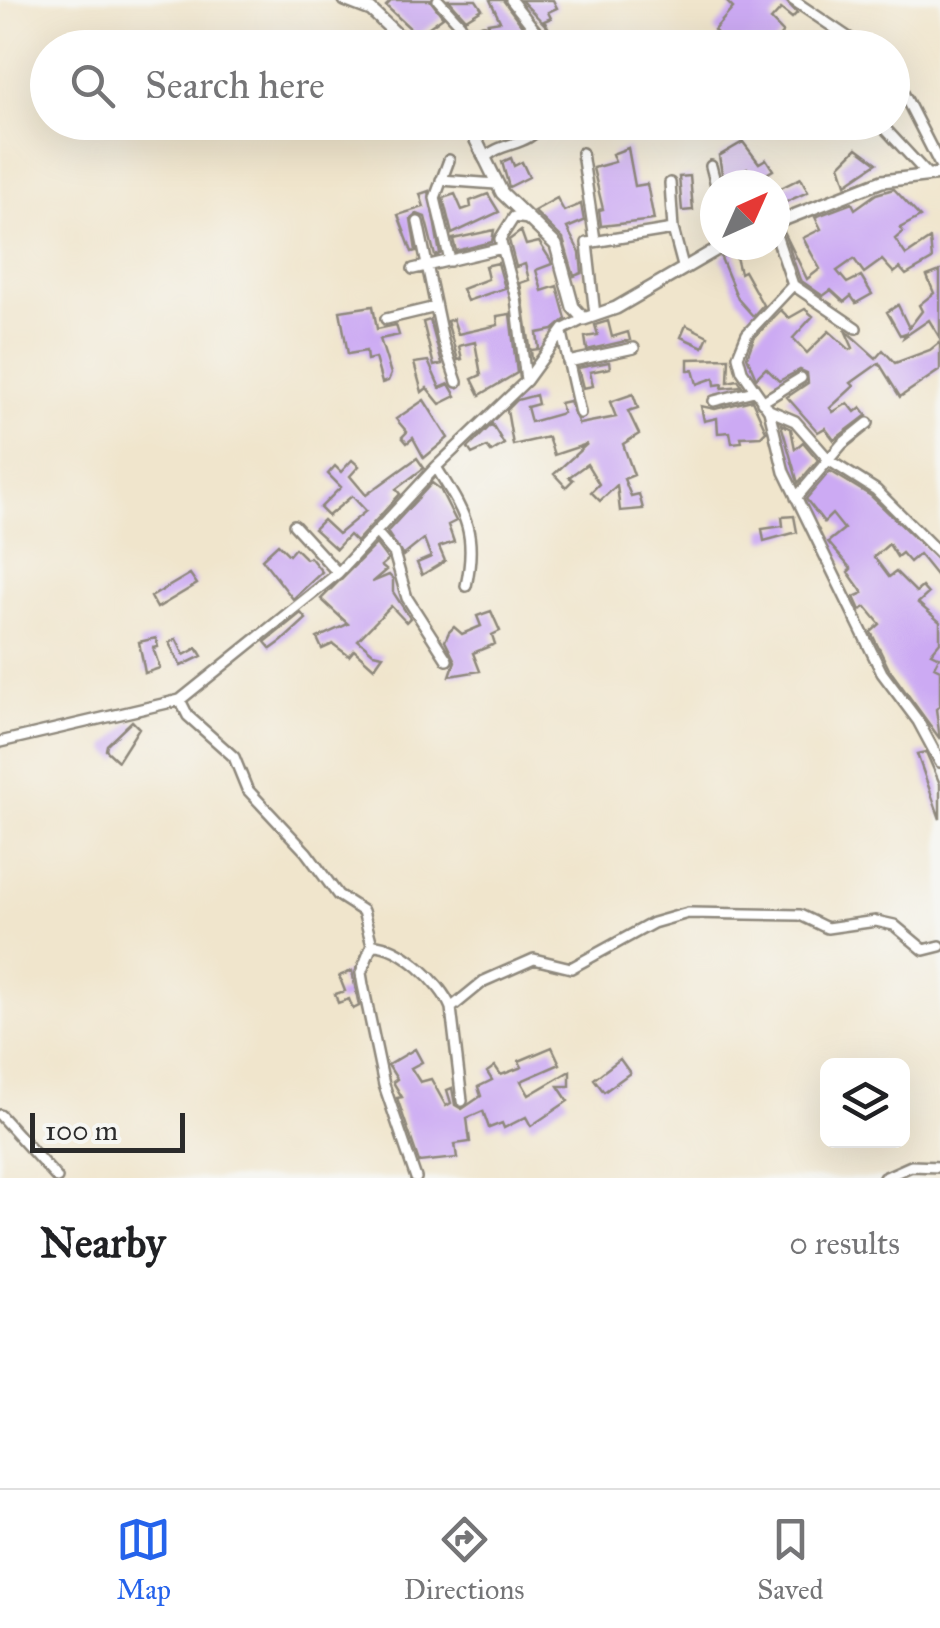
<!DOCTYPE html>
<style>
body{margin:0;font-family:"IM FELL Great Primer",serif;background:#f6f6f6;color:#202124}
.controls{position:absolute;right:30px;bottom:30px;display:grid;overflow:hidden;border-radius:15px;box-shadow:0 10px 40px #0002}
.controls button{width:90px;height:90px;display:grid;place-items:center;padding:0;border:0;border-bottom:2px solid #e0e0e0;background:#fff;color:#202124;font:50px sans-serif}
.compass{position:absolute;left:700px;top:170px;width:90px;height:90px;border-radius:50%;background:#fff;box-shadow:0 10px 40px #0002;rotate:45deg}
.scale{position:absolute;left:30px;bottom:25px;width:155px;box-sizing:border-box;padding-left:10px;border:5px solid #2b2b2b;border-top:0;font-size:28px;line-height:35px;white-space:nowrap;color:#2b2b2b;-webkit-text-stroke:8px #f6f6f2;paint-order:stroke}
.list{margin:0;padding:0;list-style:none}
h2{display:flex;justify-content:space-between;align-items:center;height:130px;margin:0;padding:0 40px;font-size:42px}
h2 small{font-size:32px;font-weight:400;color:#757577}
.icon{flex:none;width:55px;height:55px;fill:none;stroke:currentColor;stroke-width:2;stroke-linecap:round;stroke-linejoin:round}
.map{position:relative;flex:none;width:940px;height:1178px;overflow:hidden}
.search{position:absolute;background:#fff;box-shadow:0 10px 40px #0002;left:30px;right:30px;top:30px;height:110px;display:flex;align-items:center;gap:25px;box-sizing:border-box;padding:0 35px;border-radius:55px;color:#757577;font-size:38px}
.sheet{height:310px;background:#fff}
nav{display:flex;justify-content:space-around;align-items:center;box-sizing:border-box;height:140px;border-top:2px solid #e0e0e0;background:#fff;font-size:28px;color:#757577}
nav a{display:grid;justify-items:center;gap:5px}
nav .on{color:#2563eb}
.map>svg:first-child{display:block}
.building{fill:#ccaaf3}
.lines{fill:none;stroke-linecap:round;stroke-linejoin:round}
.street-casing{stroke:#8e887c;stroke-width:14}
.secondary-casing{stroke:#8e887c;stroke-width:16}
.street{stroke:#fff;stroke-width:9}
.secondary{stroke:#fff;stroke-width:11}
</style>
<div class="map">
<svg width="940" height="1178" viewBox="0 0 940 1178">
<rect width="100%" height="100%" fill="#f6f6f2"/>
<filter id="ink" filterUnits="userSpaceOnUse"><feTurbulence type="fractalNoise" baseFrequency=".01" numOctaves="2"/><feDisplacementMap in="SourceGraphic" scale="20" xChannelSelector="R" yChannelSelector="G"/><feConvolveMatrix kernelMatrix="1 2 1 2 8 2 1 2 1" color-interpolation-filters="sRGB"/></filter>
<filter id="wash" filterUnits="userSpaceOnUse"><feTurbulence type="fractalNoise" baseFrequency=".0048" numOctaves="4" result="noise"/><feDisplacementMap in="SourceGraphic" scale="40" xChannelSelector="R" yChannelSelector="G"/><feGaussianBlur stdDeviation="2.25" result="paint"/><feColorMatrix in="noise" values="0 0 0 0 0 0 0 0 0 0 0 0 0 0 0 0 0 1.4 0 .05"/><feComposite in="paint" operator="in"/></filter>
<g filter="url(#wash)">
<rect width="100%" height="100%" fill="#f0e5cc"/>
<g id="blocks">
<path class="building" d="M392,0H430L443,17L414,38L412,30L386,6Z
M449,0H476L482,9L466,19Z
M490,0H503L532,39L517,48H498L488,23L500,21Z
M521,0H553L557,8L548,12L551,18L544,21L549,29Z
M725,0H785L797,13L792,18L781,9L771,20L783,32L771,48H731L714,30L733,8Z
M743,142L759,163L766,159L773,170L763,176L767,185H757L747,168L724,185L719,156Z
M628,148L635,186L647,184L654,220L601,226L599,210L603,209L593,168L615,162L612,154Z
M857,148L877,163L846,184L840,165Z
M511,158L514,166L522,162L529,177L509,187L502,162Z
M690,176L693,210L682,211L679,177Z
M801,178L808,192L775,207V191Z
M894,189L920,217L900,228L903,232L895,239L906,255L930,239L932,260L906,275L900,268L894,273L882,260L864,273L854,259L837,271L847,283L861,276L872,294L856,303L851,296L844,302L831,290L823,296L800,280L783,230L807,279L820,269L803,238L821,229L815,217L852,203L855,209L876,194Z
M429,191L440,254L435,256L425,217L417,214L411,219L416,251L412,252L398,215L424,207L420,194Z
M455,194L462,210L471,207L470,201L488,194L499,212L452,234L443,198Z
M557,198L564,211L581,204L584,221L567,228L580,253L582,273L574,276L563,239L534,211Z
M494,230L492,242L456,251L453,239Z
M521,231L526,245L539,242L550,259L552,264L536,270L542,291L557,286L566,319L553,330L537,333L539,349L531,350L532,360L520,283L529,280L525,264L516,267L509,240Z
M733,245L740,273L744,271L763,305L753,316L738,299L721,258Z
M498,263L505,288L467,301L462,289L488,279L485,266Z
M940,271V338L929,320L904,337L906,333L900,335L887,312L898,305L909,328L922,311L919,305L934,293L927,276Z
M373,306L377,329L396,325L399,335L380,339L391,374L388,381L382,383L375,358L367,360L366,351L348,354L340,311Z
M805,309L813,316L793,338L807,353L829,331L850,350L853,348L845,330L876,358L883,350L895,363L930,350L940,342V370L900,397L879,363L851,383L854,386L830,408L833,412L848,403L855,412L861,407L867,415L834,440L825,428L818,432L787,397L808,383L807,373L800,370L779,381L766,368L756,378L747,357L754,338L781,310L789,318Z
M510,314L517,373L480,395L472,379L481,375L475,342L459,346L462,359L458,360L447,321L453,319L458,334L498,325L497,316Z
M430,320L442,364L434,366L423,322Z
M608,321L612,337L628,332L630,340L587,350L585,337L598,335L595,325Z
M686,325L708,336L703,347L681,337Z
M729,358L728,382L738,380L742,386L722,388L723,384L715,385L714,378L697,384L693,370H688V359Z
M428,361L440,388L449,384L456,396L440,404L427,388L422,392L414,363Z
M609,362L610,368L590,372L593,386L583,388L578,368Z
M633,394L638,408L628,411L639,434L623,444L634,475L624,479L631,496L639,494L643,509L620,511L617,485L600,501L591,492L599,484L587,464L569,477L573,480L566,487L554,474L587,444L554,455L548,437L513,445L507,410L517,400L536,395L538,404L527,407L531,422L563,413L560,403L569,401L579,424L616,417L610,402Z
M424,400L448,438L424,458L413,438L407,443L402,437L407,432L396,419Z
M752,400L766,431L761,436L741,437L742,442L732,443L730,432L718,433L717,418L704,421L701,406L715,409Z
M492,424L504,444L491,452L487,447L472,454L468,448Z
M781,424L791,429L795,449L803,442L818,460L798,483Z
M417,458L424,468L396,489L400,494L356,542L349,535L336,549L314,529L323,520L338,534L366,511L352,496L328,516L320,508L341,487L328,474L335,466L341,472L352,460L359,466L350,476L366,495Z
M830,471L871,496L940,562V580L919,554L910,562L902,553L897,557L889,544L874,557L889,577L896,572L916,592L922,587L928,594L918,603L940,622V642L931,653L939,657L934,667L940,670V706L936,709L940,739L889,669L871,632L880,624L866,607L860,610L854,597L863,593L848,572L851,569L828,542L844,529L832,514L824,522L806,499Z
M432,483L440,489L456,521L448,525L454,542L439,547L445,561L422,575L417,563L431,557L424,539L403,556L387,532Z
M794,516L797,532L764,541L762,529L783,526L782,517Z
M278,544L289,555L295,548L306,559L310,557L322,572L293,599L262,559Z
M376,544L388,560L381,566L386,570L372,582L389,575L393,579V592L410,618L406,622L391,606L358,640L373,653L383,655L374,668L354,650L349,656L333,644L322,649L317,638L348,624L321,599Z
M190,574L197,584L157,608L151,597Z
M491,611L500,631L492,635L495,644L473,653L480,671L450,676L455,661L445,641L449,632L454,627L462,634L481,626L477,616Z
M301,613L306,619L282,641L271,649L265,642Z
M156,638L158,647L153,648L160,668L145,673L139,642Z
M176,639L184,655L197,648L202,656L181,666L169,643Z
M132,721L139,728L118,761L106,750L107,745Z
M926,752L940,784V819L917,754Z
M352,971L359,1006L353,1009L349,999L338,1003L335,994L345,991L339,976Z
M552,1047L560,1064L521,1081L529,1095L570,1071V1086H558L568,1101L531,1126L526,1117L504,1128L502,1123L489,1128L483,1111L467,1118L470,1142L455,1144L457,1158L419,1162L397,1098L402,1097L393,1082L397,1079L388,1065L415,1049L422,1062L411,1068L420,1082L431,1079L446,1106L451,1103L447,1090L452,1088L455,1105L462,1109L481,1096L478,1087L492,1080L487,1072L495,1066L501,1075L522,1067L519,1061Z
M620,1059L630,1073L604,1092L594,1079Z"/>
</g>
</g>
<g filter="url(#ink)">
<use href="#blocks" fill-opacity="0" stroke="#8e887c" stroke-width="2.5"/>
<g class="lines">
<g class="street-casing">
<path id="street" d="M438,0L460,24L471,48
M511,0L539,35L543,48
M793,0L864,48
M484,30L490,48
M892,71L940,165
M879,122L929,176
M582,153L595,240
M484,159C501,140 530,148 542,122
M449,160L435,198L450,261
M711,166L716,185
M441,180L496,184
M670,183L673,229L683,266
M418,222L443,341L457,382
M775,232L793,285L747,334L738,356L742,371L769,410L784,472L882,673L918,721L940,762
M413,269L502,248
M793,285L856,328
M595,315L587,243L673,229
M386,319L436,307
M562,333L580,413
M568,362L634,348
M526,381L516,298L500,239L514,217L528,219
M714,401L754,391
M762,402L801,378
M769,410L795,421L830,461L876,490L940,554
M436,467C464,513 478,530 466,586
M796,498L842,444L868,423
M294,525L338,573
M376,532L394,553L407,598L447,660
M180,700L188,716L234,757L247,789L306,852L338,895L363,911L372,945C400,944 441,983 451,1008L484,981L534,959L571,968L653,923L688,913L800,915L827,928L876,921L894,925L924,950L940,946
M0,742L180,700L338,573L436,467L526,381L564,329L584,319
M372,945L361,973L363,985L384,1085L416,1178
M451,1008L462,1101
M0,1115L57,1178
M884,1178L911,1166L940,1167"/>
</g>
<g class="secondary-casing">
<path id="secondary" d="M345,0L371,10L411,48
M467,122L502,193L556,245L573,307L584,319L616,308L724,245
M775,223L882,181L940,174"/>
</g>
<use href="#street" class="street"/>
<use href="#secondary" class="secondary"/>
</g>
</g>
</svg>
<div class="controls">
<button><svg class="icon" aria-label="layers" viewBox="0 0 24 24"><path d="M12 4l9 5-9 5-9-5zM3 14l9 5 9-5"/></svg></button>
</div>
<svg class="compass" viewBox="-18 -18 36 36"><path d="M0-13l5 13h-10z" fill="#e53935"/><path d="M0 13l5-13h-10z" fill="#757577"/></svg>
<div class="scale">100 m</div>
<div class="search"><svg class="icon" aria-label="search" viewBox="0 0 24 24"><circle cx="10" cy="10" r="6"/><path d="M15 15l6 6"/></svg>Search here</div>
</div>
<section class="sheet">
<h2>Nearby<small>0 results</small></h2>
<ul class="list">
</ul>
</section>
<nav>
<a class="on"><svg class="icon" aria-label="map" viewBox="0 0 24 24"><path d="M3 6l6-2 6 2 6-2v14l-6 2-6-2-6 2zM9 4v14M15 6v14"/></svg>Map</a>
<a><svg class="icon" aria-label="directions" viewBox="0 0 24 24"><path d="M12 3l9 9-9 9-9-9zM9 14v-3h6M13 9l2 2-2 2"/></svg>Directions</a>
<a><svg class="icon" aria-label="saved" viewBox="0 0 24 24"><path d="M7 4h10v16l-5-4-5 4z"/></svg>Saved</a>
</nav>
